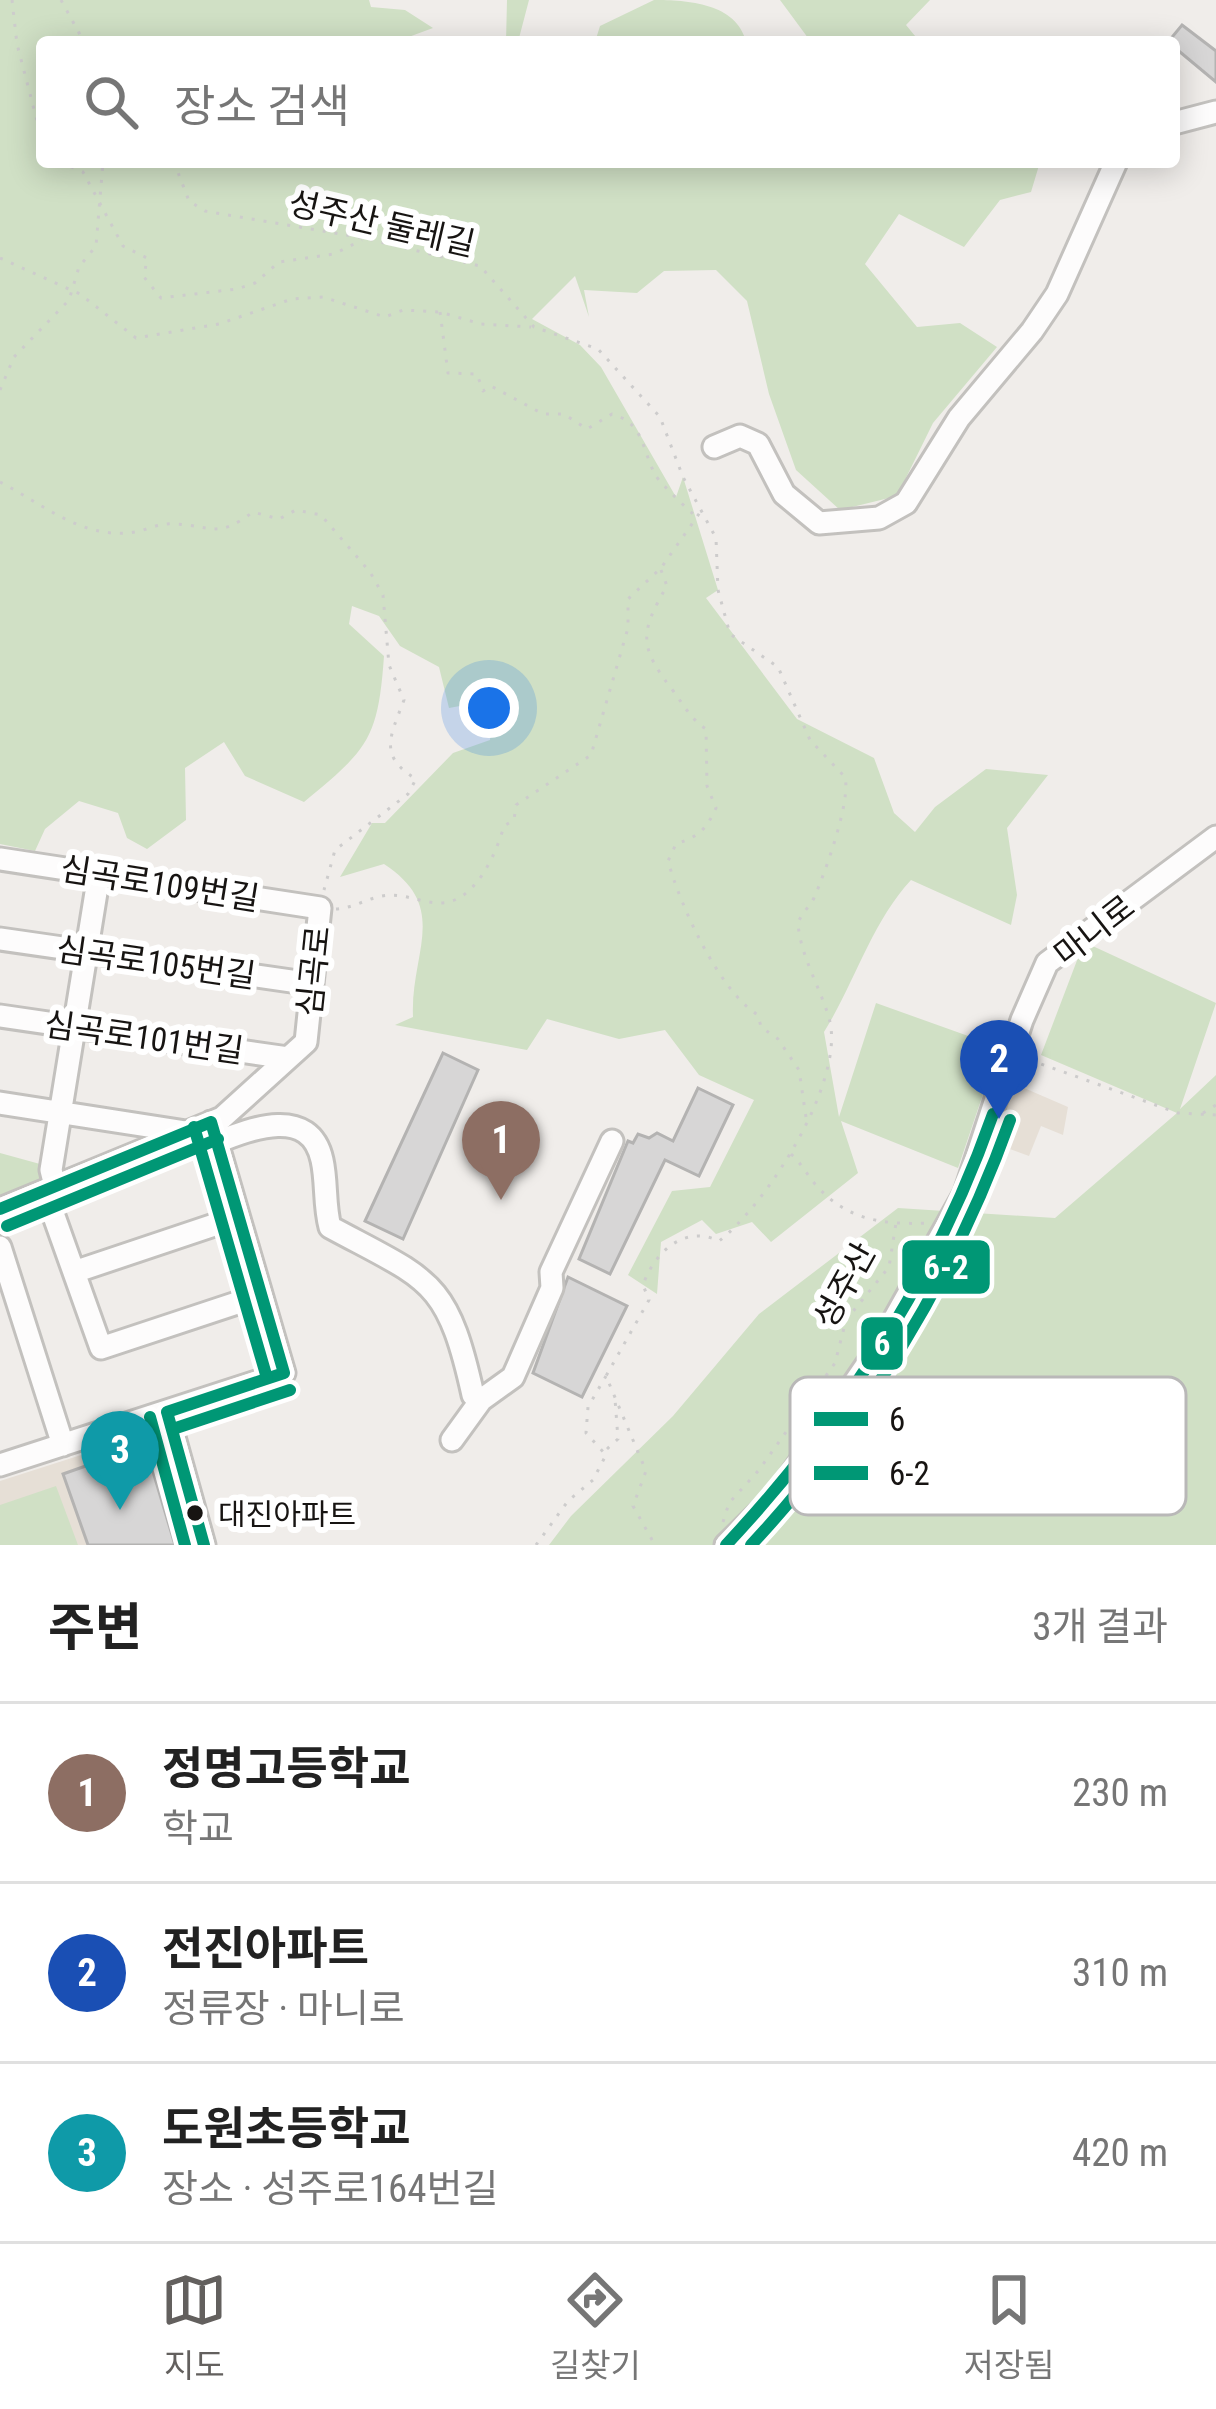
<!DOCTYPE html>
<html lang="ko">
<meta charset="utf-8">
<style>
body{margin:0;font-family:"Roboto Condensed","Noto Sans KR",sans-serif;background:#f6f6f6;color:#222}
.you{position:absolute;left:489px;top:708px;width:42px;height:42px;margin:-30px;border:9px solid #fff;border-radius:50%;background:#1a73e8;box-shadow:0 0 0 18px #1a73e833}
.badge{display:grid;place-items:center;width:78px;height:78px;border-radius:50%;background:#63605e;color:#fff;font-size:39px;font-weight:700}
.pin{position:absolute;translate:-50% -99px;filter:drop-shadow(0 3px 6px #0008)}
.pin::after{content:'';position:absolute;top:63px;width:42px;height:36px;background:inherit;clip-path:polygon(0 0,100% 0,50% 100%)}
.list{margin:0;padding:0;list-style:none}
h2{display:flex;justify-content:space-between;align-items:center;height:156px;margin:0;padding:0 48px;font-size:51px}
h2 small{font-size:39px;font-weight:400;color:#767676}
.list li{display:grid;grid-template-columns:78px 1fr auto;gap:36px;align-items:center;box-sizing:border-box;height:180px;padding:0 48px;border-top:3px solid #e0e0e0}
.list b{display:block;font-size:45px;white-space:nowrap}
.list p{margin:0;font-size:39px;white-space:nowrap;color:#767676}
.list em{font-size:39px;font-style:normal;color:#767676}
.icon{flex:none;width:66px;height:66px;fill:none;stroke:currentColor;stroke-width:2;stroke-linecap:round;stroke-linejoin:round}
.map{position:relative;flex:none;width:1216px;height:1545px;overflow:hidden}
.search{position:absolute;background:#fff;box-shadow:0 6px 30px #0003;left:36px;right:36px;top:36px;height:132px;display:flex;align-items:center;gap:30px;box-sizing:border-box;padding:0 42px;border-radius:12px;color:#767676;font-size:45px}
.sheet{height:696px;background:#fff}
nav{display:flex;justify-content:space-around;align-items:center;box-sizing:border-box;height:168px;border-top:3px solid #e0e0e0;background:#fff;font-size:33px;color:#767676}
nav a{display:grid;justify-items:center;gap:6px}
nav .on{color:#63605e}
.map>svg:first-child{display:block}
.built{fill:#e6dfd6}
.green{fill:#d0e0c5}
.building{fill:#d7d6d6;stroke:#b4b3b2;stroke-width:3}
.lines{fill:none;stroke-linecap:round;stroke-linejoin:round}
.minor-casing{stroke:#c3c1be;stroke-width:27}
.path{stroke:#cdcccc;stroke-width:3;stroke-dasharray:3 9;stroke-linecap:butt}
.minor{stroke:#fdfcfc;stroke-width:21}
.bus-1-casing{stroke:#fff;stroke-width:21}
.bus-2-casing{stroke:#fff;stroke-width:21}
.bus-1{stroke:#009775;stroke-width:12}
.bus-2{stroke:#009775;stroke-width:12}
.bus-dot{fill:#171412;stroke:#fff;stroke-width:4.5}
.labels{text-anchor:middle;stroke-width:12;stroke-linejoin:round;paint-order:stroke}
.bus-label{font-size:30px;fill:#171412;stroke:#fff;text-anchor:start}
.street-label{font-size:33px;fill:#171412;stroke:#fff}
.key{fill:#fff;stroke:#b9b8b8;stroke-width:3}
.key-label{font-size:33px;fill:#171412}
.line-badge{stroke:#fff;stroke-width:4.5}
.badge-label{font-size:33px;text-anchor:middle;font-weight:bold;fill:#fff}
</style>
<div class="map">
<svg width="1216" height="1545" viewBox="0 0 1216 1545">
<rect width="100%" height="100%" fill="#f0edea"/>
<path class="built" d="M1015,1084L1068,1107L1063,1135L1041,1126L1029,1156L991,1142Z
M153,1432L183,1545H0V1481Z"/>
<path class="green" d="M0,0H369L371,7L405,10L433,28L395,42H42V162H1040L1031,192L1000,200L964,247L899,214L865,264L917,327L960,323L997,347L933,423L897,496L840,510L796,470L769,394L747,301L716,270L664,271L637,293L584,290L589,317L575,276L532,319L580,345L601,367L676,497L683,477L718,590L706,598L797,719L874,758L894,813L915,832L935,807L986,769L1048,775L1007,828L1017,895L1011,925L911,880C872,922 855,982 824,1032L839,1117L876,1003L999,1047L958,1168L841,1121L858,1173L771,1242L752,1222L716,1234L702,1220L661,1242L657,1294L628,1275L672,1191L710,1187L754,1100L699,1075L665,1030L619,1039L547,1019L527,1050L395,1025L413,1017C410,952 451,908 384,864L340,877L372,823H385L453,753L490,740L492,709L476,703L449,708L439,667L400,646L379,616L352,606L349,624L384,656C378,740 368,749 304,802L245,776L224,742L185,768L186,820L147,849L127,838L118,813L79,801L45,829L35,851L0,844Z
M507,0H529L518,42H506Z
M654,0C687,0 737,3 746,42H595L600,26Z
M780,0H930L906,25L920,42H811Z
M1084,942L1216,1003L1180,1109L1216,1075V1545H549L571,1516L673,1416L759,1314L898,1208L1055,1218L1177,1113L1041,1055Z
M0,1153L40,1164L45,1181L0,1199Z
M56,1486L78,1545H0V1505Z"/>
<path class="building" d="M1182,25L1216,51V82L1168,42Z
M443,1053L478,1070L403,1239L365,1221Z
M698,1088L733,1105L699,1176L665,1160L610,1274L579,1259L628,1141L633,1143L638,1134L649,1138L657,1133L673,1141Z
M568,1277L627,1306L582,1397L533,1373Z
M145,1445L175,1545H88L63,1474Z"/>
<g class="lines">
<g class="minor-casing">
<path id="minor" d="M1174,123L1216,112
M714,447L740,436L758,444L784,494L819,523L879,518L906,503L959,418L1032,331L1057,294L1116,162
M0,859L320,908L306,1042L222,1118L0,1209
M0,939L312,984
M0,1016L288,1058
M0,1103L186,1132
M217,1142C250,1129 310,1105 322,1160C327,1182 324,1205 330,1227C430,1281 447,1278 473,1395L481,1400L452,1440
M55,1186L51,1170L99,874
M45,1191L101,1348L261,1295
M0,1247L63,1445
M74,1272L238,1217
M481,1400L513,1377L552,1288L551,1272L612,1141
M167,1412L204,1545
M0,1465L284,1373L211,1122
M726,1545L778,1494L877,1350L965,1193L1022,1020L1047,963L1216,837"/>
</g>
<path class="path" d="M12,0L17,44L42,140
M61,0L84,42
M60,162L83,172L123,246L147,258L144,277L161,298L237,289L255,283L279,262L334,254L362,240
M174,162L189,201L205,211L364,238L480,266L534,327L598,349L660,417L683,477L716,538L718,590L730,634L778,667L810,740L845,777C851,801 825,873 814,898C809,908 802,912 798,923C800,955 820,987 829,1018C847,1080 766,1205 719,1241C684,1224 654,1253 643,1285L649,1300L606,1376L646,1471L633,1506L655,1545
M0,258L80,294L136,338L219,324L292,299L323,297L385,317L403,310L440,312L481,324L531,327
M440,312L448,373L477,374L483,391L491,386L543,414H564L587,429L612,414C645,423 642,452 656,476C660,483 691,513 697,517
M0,390L14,357L69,300L79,267L96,246L103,162
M0,482C41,503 79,537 128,533C144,532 159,522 175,524C214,526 217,539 253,512L279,519L296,510L321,515L370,572L383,595L389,665L404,700C390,737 378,756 416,779L408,794L335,850L324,890
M661,570L667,586C638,635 640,648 674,692C685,707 691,719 706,729L707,786L716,808C706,830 699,836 676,844L668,861C680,905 719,991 758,1015L761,1027L778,1039L799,1070L807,1124
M336,909C353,908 366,899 382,896C403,892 420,903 440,903C475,903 496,854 504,826L514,820L516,805L591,755L628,628V599L661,568L701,511
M1030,1060L1178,1113L1216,1115
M1203,1113L1216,1105
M791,1154C801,1163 806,1173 815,1184C846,1220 882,1225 928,1223
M607,1449L618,1439L615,1399
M723,1522L729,1503L759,1470L835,1363L846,1320L889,1267L896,1223
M536,1545L568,1501L593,1480L606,1455L586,1433L588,1407L606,1376"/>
<use href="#minor" class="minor"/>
<g class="bus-1-casing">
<path id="bus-1" d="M211,1122L284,1373
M0,1209L211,1122
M167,1412L204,1545
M167,1412L284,1373
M726,1545C843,1420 936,1276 993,1114"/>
</g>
<g class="bus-2-casing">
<path id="bus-2" d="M194,1127L267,1378
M7,1226L218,1139
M150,1417L185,1545
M173,1429L290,1390
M751,1545C865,1423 954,1277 1010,1120"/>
</g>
<use href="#bus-1" class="bus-1"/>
<use href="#bus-2" class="bus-2"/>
</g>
<circle class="bus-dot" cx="195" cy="1513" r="10"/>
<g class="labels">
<g class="bus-label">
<text x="218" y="1525">대진아파트</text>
</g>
<g class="street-label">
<text transform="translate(382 223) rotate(13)" y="12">성주산 둘레길</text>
<text transform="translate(160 883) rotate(9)" y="12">심곡로109번길</text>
<text transform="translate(1094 930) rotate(-38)" y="12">마니로</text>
<text transform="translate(156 962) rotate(8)" y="12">심곡로105번길</text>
<text transform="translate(313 971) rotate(-84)" y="12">심곡로</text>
<text transform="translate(144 1037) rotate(8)" y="12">심곡로101번길</text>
<text transform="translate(844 1285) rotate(-61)" y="12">성주산</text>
</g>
</g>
<rect x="790" y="1377" width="396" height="138" rx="18" class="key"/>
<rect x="814" y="1412" width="54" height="14" fill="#009775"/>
<rect x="814" y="1466" width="54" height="14" fill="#009775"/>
<g class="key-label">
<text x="889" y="1431">6</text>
<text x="889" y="1485">6-2</text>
</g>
<g class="line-badge">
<rect x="900" y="1238" width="92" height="58" rx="12" fill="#009775"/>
<rect x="859" y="1315" width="46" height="57" rx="12" fill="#009775"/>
</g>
<g class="badge-label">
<text x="946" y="1279">6-2</text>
<text x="882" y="1355">6</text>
</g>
</svg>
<div class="you"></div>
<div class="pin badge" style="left:501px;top:1200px;background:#8d6e63">1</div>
<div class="pin badge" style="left:999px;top:1119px;background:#1a4fb4">2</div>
<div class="pin badge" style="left:120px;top:1510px;background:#0f9aa8">3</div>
<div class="search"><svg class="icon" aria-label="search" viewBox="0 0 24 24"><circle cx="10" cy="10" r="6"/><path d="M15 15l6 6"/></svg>장소 검색</div>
</div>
<section class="sheet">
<h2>주변<small>3개 결과</small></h2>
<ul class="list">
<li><span class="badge" style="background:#8d6e63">1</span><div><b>정명고등학교</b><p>학교</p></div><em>230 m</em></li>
<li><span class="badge" style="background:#1a4fb4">2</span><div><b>전진아파트</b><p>정류장 · 마니로</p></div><em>310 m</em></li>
<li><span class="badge" style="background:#0f9aa8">3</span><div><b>도원초등학교</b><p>장소 · 성주로164번길</p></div><em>420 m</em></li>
</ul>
</section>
<nav>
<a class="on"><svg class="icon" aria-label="map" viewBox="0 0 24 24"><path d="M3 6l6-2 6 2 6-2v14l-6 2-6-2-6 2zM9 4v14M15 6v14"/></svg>지도</a>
<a><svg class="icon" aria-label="directions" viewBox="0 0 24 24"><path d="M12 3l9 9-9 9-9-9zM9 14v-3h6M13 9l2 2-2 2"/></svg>길찾기</a>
<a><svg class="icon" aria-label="saved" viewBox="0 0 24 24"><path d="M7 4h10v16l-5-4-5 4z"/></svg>저장됨</a>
</nav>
